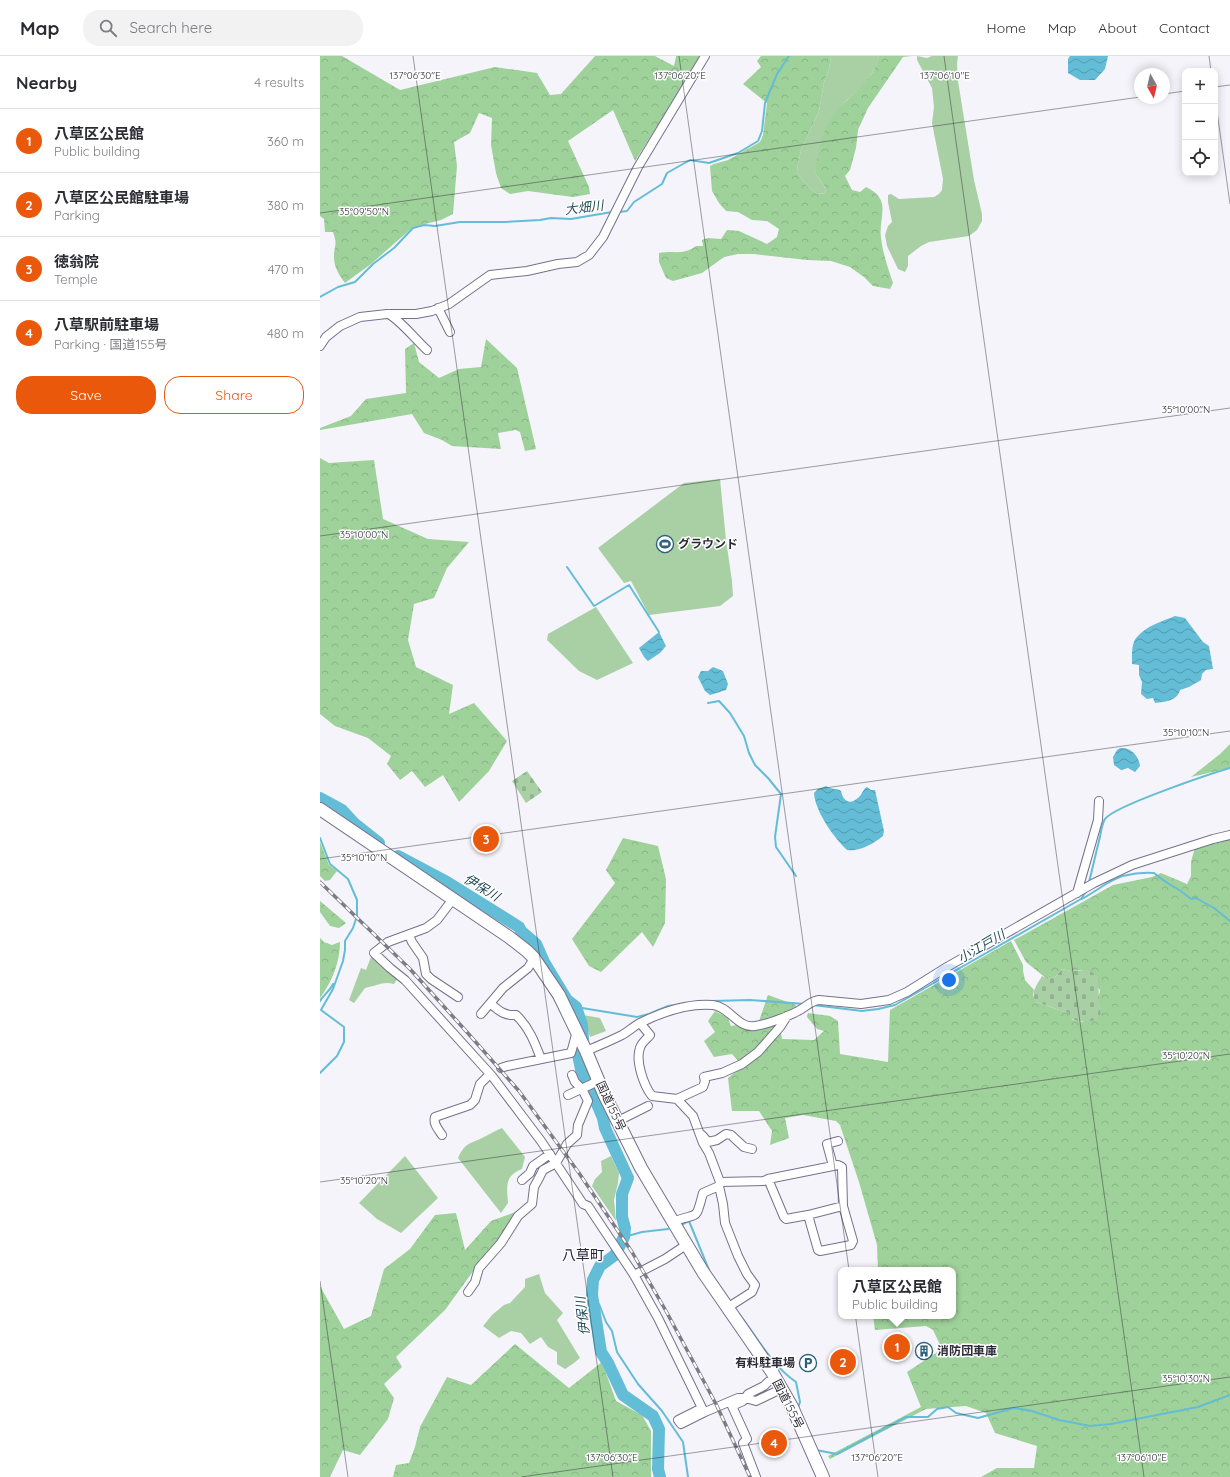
<!DOCTYPE html>
<meta charset="utf-8">
<style>
body{margin:0;font-family:Quicksand,"Noto Sans JP",sans-serif;background:#f2f2f3;color:#2b2b33}
.controls{position:absolute;right:12px;top:12px;display:grid;overflow:hidden;border-radius:8px;box-shadow:0 2px 10px #0003}
.controls button{width:36px;height:36px;display:grid;place-items:center;padding:0;border:0;border-bottom:1px solid #e1e1e2;background:#fff;color:#2b2b33;font:20px sans-serif}
.compass{position:absolute;left:814px;top:12px;width:36px;height:36px;border-radius:50%;background:#fff;box-shadow:0 2px 10px #0003;rotate:172deg}
.you{position:absolute;left:629px;top:924px;width:14px;height:14px;margin:-10px;border:3px solid #fff;border-radius:50%;background:#1a73e8;box-shadow:0 0 0 6px #1a73e833}
.badge{display:grid;place-items:center;width:26px;height:26px;border-radius:50%;background:#ea580c;color:#fff;font-size:13px;font-weight:700}
.pin{position:absolute;translate:-50% -50%;border:2px solid #fff;box-shadow:0 1px 4px #0006}
.popup{position:absolute;left:518px;top:1211px;width:118px;height:52px;box-sizing:border-box;display:grid;place-content:center;border-radius:8px;background:#fff;filter:drop-shadow(0 1px 3px #0005);font-size:13px;white-space:nowrap;color:#7c7c81}
.popup b{font-size:15px;color:#2b2b33}
.popup::after{content:'';position:absolute;left:50%;top:100%;margin-left:-8px;border:8px solid transparent;border-top-color:#fff}
.list{margin:0;padding:0;list-style:none}
h2{display:flex;justify-content:space-between;align-items:center;height:52px;margin:0;padding:0 16px;font-size:17px}
h2 small{font-size:13px;font-weight:400;color:#7c7c81}
.list li{display:grid;grid-template-columns:26px 1fr auto;gap:12px;align-items:center;box-sizing:border-box;height:64px;padding:0 16px;border-top:1px solid #e1e1e2}
.list b{display:block;font-size:15px;white-space:nowrap}
.list p{margin:0;font-size:13px;white-space:nowrap;color:#7c7c81}
.list em{font-size:13px;font-style:normal;color:#7c7c81}
.actions{display:flex;gap:8px;padding:12px 16px}
.actions a{flex:1;padding:9px 0;border:1px solid #ea580c;border-radius:16px;text-align:center;font-size:14px;color:#ea580c}
.actions .main{background:#ea580c;color:#fff}
.icon{flex:none;width:22px;height:22px;fill:none;stroke:currentColor;stroke-width:2;stroke-linecap:round;stroke-linejoin:round}
.map{position:relative;flex:none;width:910px;height:1421px;overflow:hidden}
header{display:flex;align-items:center;gap:24px;box-sizing:border-box;height:56px;padding:0 20px;background:#fff;border-bottom:1px solid #e1e1e2}
header strong{font-size:19px}
nav{display:flex;gap:22px;margin-inline-start:auto;font-size:14px}
.search{width:280px;height:36px;background:#f2f2f3;display:flex;align-items:center;gap:10px;box-sizing:border-box;padding:0 14px;border-radius:16px;color:#7c7c81;font-size:15px}
main{display:flex}
aside{flex:1;background:#fff}
.map>svg:first-child{display:block}
.green{fill:#a9cfa5}
.forest{fill:url(#forest-crowns)}
.cemetery{fill:url(#cemetery-stones)}
.water{fill:url(#water-waves)}
.lines{fill:none;stroke-linecap:round;stroke-linejoin:round}
.stream{stroke:#64bdd6;stroke-width:2}
.river{stroke:#64bdd6;stroke-width:12}
.minor-casing{stroke:#75718b;stroke-width:10}
.highway-casing{stroke:#75718b;stroke-width:14}
.minor{stroke:#fff;stroke-width:8}
.highway{stroke:#fff;stroke-width:12}
.rail-casing{stroke:#7e7c86;stroke-width:3.5}
.rail{stroke:#fff;stroke-width:2;stroke-dasharray:6;stroke-linecap:butt}
.ticks{fill:none;stroke:#2c2a36;stroke-width:1;stroke-opacity:0.45}
.labels{text-anchor:middle;stroke-width:3;stroke-linejoin:round;paint-order:stroke}
.poi-label{font-size:12px;font-weight:bold;fill:#2c2a36;stroke:#fff;text-anchor:start}
.street-label{font-size:12px;fill:#2c2a36;stroke:#fff}
.water-label{font-size:13px;font-style:italic;fill:#254e59;stroke:#fff}
.quarter-label{font-size:14px;fill:#2a253c;stroke:#fff}
.ticks-label{font-size:10px;text-anchor:middle;fill:#2c2a36;stroke:#fff;stroke-width:3;stroke-linejoin:round;paint-order:stroke}
</style>
<header>
<strong>Map</strong>
<div class="search"><svg class="icon" aria-label="search" viewBox="0 0 24 24"><circle cx="10" cy="10" r="6"/><path d="M15 15l6 6"/></svg>Search here</div>
<nav><a>Home</a><a>Map</a><a>About</a><a>Contact</a></nav>
</header>
<main>
<aside>
<h2>Nearby<small>4 results</small></h2>
<ul class="list">
<li><span class="badge">1</span><div><b>八草区公民館</b><p>Public building</p></div><em>360 m</em></li>
<li><span class="badge">2</span><div><b>八草区公民館駐車場</b><p>Parking</p></div><em>380 m</em></li>
<li><span class="badge">3</span><div><b>徳翁院</b><p>Temple</p></div><em>470 m</em></li>
<li><span class="badge">4</span><div><b>八草駅前駐車場</b><p>Parking · 国道155号</p></div><em>480 m</em></li>
</ul>
<div class="actions"><a class="main">Save</a><a>Share</a></div>
</aside>
<div class="map">
<svg width="910" height="1421" viewBox="0 0 910 1421">
<defs>
<pattern id="forest-crowns" width="20" height="18" patternUnits="userSpaceOnUse"><rect width="20" height="18" fill="#9fd19a"/><path d="M2 6a3 3 0 1 1 6 0M12 15a3 3 0 1 1 6 0" fill="none" stroke="#89b485"/></pattern>
<pattern id="cemetery-stones" width="16" height="16" patternUnits="userSpaceOnUse"><rect width="16" height="16" fill="#a9cfa5"/><path d="M2 7V4a2 2 0 0 1 4 0v3zM10 15v-3a2 2 0 0 1 4 0v3z" fill="#92b28f"/></pattern>
<pattern id="water-waves" width="16" height="10" patternUnits="userSpaceOnUse"><rect width="16" height="10" fill="#64bdd6"/><path d="M0 5q4-4 8 0t8 0" fill="none" stroke="#539aae"/></pattern>
</defs>
<rect width="100%" height="100%" fill="#f5f4fa"/>
<path class="green" d="M511,0H559L557,8L546,28L527,44L513,60L495,117L504,129L506,137L497,138L487,130L477,117L478,108L481,94L499,55L504,26L509,13Z
M597,0L607,2L612,0H638L637,8L638,25L654,124L662,158V165L657,174L649,180L609,186L601,190L588,200V210L585,216L578,213L567,190L565,179L568,170L572,166L568,146V139L571,138L579,143L614,141L619,138L622,134L623,123L612,67L614,51L612,32L597,4Z
M400,423L406,484L412,525L413,540L400,550L329,559L311,525L304,527L278,492L364,427Z
M276,551L313,607L277,624L259,615L227,584L228,578Z
M54,897L80,919L74,928C63,925 56,930 45,932L34,947L29,944L41,912L46,914L51,901Z
M263,959L280,962L286,975L270,981Z
M182,1072L205,1101L202,1113C184,1120 187,1131 188,1147L181,1157L138,1102C146,1086 148,1089 162,1082C169,1079 174,1075 182,1072Z
M85,1100L118,1142L81,1177L57,1163L39,1147Z
M291,1100L299,1117L298,1127L294,1144L296,1165L272,1130L275,1123L282,1116L281,1105Z
M219,1218L225,1237L243,1257L237,1264L260,1302L254,1307L245,1313L237,1308V1296L228,1291L221,1281L210,1288L201,1277L191,1275L179,1282L163,1270L172,1259L184,1249L190,1247L205,1231V1223Z"/>
<path class="forest" d="M0,0H22L80,34L175,11L217,17L230,39L241,38L275,0H335L354,10L356,1V0H382L315,105L293,54L248,85L269,131L270,138L253,141L208,135L190,138L181,132L176,117L171,89L172,62L159,57L150,77L134,86L137,110L133,158L121,164L93,171L51,208L25,227C19,219 14,211 14,201C14,189 18,190 13,176H5L4,163L0,160Z
M441,0H511L509,13L504,26L499,55L481,94L478,108L477,117L487,130L497,138L506,137L504,129L495,117C498,98 502,74 514,58C531,37 552,29 559,0H592L583,1L548,52L538,74L536,92L530,114L525,120L532,134L540,136L546,131C573,144 558,161 561,182C563,198 568,212 573,227L570,233L553,230L544,221L530,211L511,205L487,204L434,198H418L404,201L382,217L353,225L346,222L339,206V197C355,194 363,200 376,190H383L382,184L388,182L401,183L407,174L419,175L447,188L457,181L459,173L447,165L432,164L418,156L406,155L399,147L392,135L390,110L394,108L408,104L440,86L443,79L447,47L423,28L441,11L437,5Z
M166,283L197,312L216,393L205,395L200,376L196,374L178,377L181,393L132,390L122,384L104,377L92,358L0,374V372L31,360L46,343L86,337L85,293L94,287L99,306L119,322L139,313L161,311Z
M0,402L9,407L54,404L63,463L108,483L149,486L127,512L114,542L94,548L88,584L96,611L133,629L129,658L154,647L187,685L169,715L139,746L123,719L105,731L92,715L80,724L67,708L71,700L48,682L15,670L0,658Z
M910,688V712L871,721L900,698Z
M303,782L338,790L346,823L345,867L333,891L322,876L281,916L269,910L252,883L295,827L286,814Z
M910,782V1421H661L677,1412H714L717,1390L675,1377L666,1357L646,1350L606,1353L510,1403L508,1400L601,1351L587,1316L622,1293L613,1274L606,1270L555,1274L553,1260H633V1214H558L557,1189L539,1126L520,1069L516,1065L483,1059L465,1062L469,1082L450,1089L452,1075L439,1055H412L408,1022L423,1010L412,998L394,1001L384,985L395,976L388,965L395,955L408,962L411,970L439,965L448,939L476,949L475,954L458,959L462,983L494,984L504,975L497,973L487,961L488,957L510,960L518,965L520,998L568,1006L570,954L691,885L703,909V915L705,924L714,934L713,939L716,946L748,957L753,964L762,966L781,958L778,945L780,934L762,914L751,915L742,913L735,921L727,923L706,906L694,884L793,829L832,821L841,817L867,828L871,820V806L875,791Z
M0,786L9,809L17,815L10,824L5,825L0,820Z
M0,845L26,867L19,872L10,870L0,856Z
M0,882L4,886L12,889L20,886C20,906 12,926 0,942Z
M201,1154L174,1190L159,1207L125,1254L76,1301L82,1311L64,1328L74,1342L68,1363L40,1399L23,1394L10,1421H0V1230L24,1273L51,1260L64,1213L90,1193L115,1159L136,1157L145,1194L171,1165Z
M195,1288L249,1332L282,1306L296,1345L322,1359L331,1375V1421H73L76,1409L89,1407L95,1391L100,1371L127,1321L151,1329Z"/>
<path class="cemetery" d="M207,715L222,736L206,747L192,725Z
M742,913L751,915L768,914L778,920C779,933 778,945 781,958L777,964C767,965 752,969 748,957L716,946C710,936 717,929 722,920L727,923L735,921Z"/>
<path class="water" d="M750,0H788L785,13L775,24H760L748,17V3Z
M855,560L865,562L883,586L889,590L893,613L886,614L882,618L881,624L869,631L860,634C857,645 845,646 835,647L833,642L827,643L821,638L822,626L819,619V609L812,608C812,600 811,587 817,581C826,570 843,565 855,560Z
M339,576L346,590L340,597L328,605L324,601L319,592Z
M393,611L403,615L408,628L406,634L390,639L385,635L378,621L381,615H388Z
M800,692C811,691 819,700 820,710L815,716L808,712L801,714L794,709L793,701L797,694Z
M506,730C512,734 517,732 521,735C523,745 530,750 539,741C543,737 543,733 547,731L551,734H555L564,775L563,780C553,788 539,796 527,794C514,782 495,755 494,737L498,733Z"/>
<g class="lines">
<path class="stream" d="M299,156L307,155L314,146L342,128L347,117L370,104L389,107L418,97L438,85L442,75L445,47L457,18L469,0
M0,241L18,231L35,226L53,208L74,192L93,172L104,169L115,170L140,166H185L220,164L231,162L251,163L292,156
M247,511L274,550L309,529L339,576
M388,647L399,645L410,657L424,680L429,697L435,709L448,722L461,738L455,781L456,791L476,820
M0,782L10,808L28,823L37,844V860L33,872L25,885V894L23,905L13,933L1,954L24,971V986L17,1000L0,1017
M769,826C773,811 776,796 780,781C781,775 782,768 785,763C794,750 890,718 910,712
M762,843C771,838 778,833 786,828C800,819 818,816 834,817C843,825 846,826 856,832C861,835 866,839 871,843L876,842L894,852L910,865
M0,945C4,938 10,935 13,928
M392,945L430,944L485,948
M493,949L542,955L558,953L575,949L761,843L767,834
M256,951L317,961L329,958L348,950L361,948
M359,1170L369,1165L389,1214
M304,1181L322,1176L348,1173
M279,1248L286,1266L292,1275L297,1296L318,1328L342,1355L363,1386L368,1421
M420,1259C437,1281 452,1310 476,1326L480,1346L478,1352
M496,1394L517,1398L586,1361H608L617,1353L628,1351L636,1357L658,1362L694,1352L712,1355L739,1364L770,1370L791,1368L878,1351L910,1339"/>
<path class="river" d="M0,742L22,754L35,768L59,787
M78,800L127,826L199,871L201,875L216,888L224,906L247,944L256,951L262,969L263,983
M258,999L261,1013L271,1034L283,1062L285,1072L308,1122L302,1138V1161L305,1172L304,1181L295,1199L280,1210L273,1224L272,1239L281,1296L288,1307L303,1339L333,1360L339,1373L338,1413L340,1421"/>
<g class="minor-casing">
<path id="minor" d="M118,252L130,276
M69,258C84,268 94,282 107,294
M0,290L6,281L20,270L40,261L67,258H96L112,255L129,248L170,219L207,215L238,208L257,206L269,199L283,181L318,111L385,0
M757,837L778,764L779,745
M133,843L117,864L106,872L68,886L54,897L70,912L85,924L172,1020L221,1085L263,1148L268,1150L314,1219L338,1262L382,1352L358,1364L361,1368L385,1356L418,1342H425L436,1345L461,1333
M89,879L92,886L103,902L106,918L111,923L138,941
M171,948C179,955 185,960 196,959C209,971 215,987 221,1003
M161,958L183,932L208,912L214,902
M320,967L330,979C327,983 321,987 320,992C315,1005 324,1030 332,1040L357,1043
M266,995C278,990 290,985 302,979C309,975 314,970 320,967C342,956 369,947 393,949C410,951 418,973 435,970C445,969 469,960 478,955C486,951 490,945 499,944L541,948L569,944L587,936L627,911L774,827L812,809L893,783L910,779
M181,1012L187,1010L251,997L257,975
M248,1039L272,1028L278,1023
M298,1065L328,1050
M122,1079C118,1073 113,1068 115,1061L150,1049L155,1044L160,1028L170,1018
M382,1079L388,1086L397,1084L406,1078L411,1079L424,1091L432,1093
M513,1110L507,1088L518,1085
M202,1124L210,1117L213,1110L230,1098
M400,1126L444,1125L448,1123L518,1109L522,1111L523,1150L533,1185L531,1189L500,1195L498,1194L488,1159L466,1163L464,1161L448,1123
M488,1159L523,1150
M353,1166C378,1155 375,1168 383,1137L399,1130
M314,1219L345,1203L366,1189
M148,1236L155,1226L159,1212L181,1187L198,1160L212,1148L214,1131L219,1122L223,1114L236,1107L247,1088L257,1079L258,1069L268,1045L262,1033L255,1026L252,1019
M407,1252L432,1236L435,1229L427,1218L418,1200L405,1167L403,1148L399,1130L400,1126L389,1097L383,1087L373,1060L357,1043L383,1031L385,1025L384,1021L402,1017L422,1008L438,996L460,971L467,960
M436,1421L423,1387L427,1383L412,1350L423,1345L428,1338L444,1330L448,1326"/>
</g>
<g class="highway-casing">
<path id="highway" d="M0,753L189,881L207,895L214,902L239,939L266,995L284,1038L321,1112L383,1216L452,1316L472,1351L503,1421"/>
</g>
<use href="#minor" class="minor"/>
<use href="#highway" class="highway"/>
<g class="rail-casing">
<path id="rail" d="M0,826L90,913L146,975L199,1035L259,1117L312,1196L346,1255L396,1348L430,1421"/>
</g>
<use href="#rail" class="rail"/>
</g>
<path class="ticks" d="M93,0L293,1421M359,0L558,1421M624,0L824,1421M889,0L891,15M895,31L910,29M844,38L865,35M895,41L910,148M0,157L820,41M0,480L910,352M0,803L910,675M0,1126L910,998M0,1225L28,1421M201,1421L910,1321"/>
<defs>
<g id="stadium-ring" transform="scale(0.9)"><circle r="9.5" fill="#fff" stroke="#2b617c" stroke-width="1.5"/><path d="M0-5a6.5 5 0 1 0 0 10a6.5 5 0 1 0 0-10ZM-3.5-1.8h7v3.6h-7Z" fill="#2b617c"/></g>
<g id="building-ring" transform="scale(0.9)"><circle r="9.5" fill="#fff" stroke="#2b617c" stroke-width="1.5"/><path d="M-4-6H4V6H1V3H-1V6H-4ZM-2.5-4.3h1.7v1.8h-1.7ZM.8-4.3h1.7v1.8H.8ZM-2.5-1h1.7V.8h-1.7ZM.8-1h1.7V.8H.8Z" fill="#2b617c"/></g>
<g id="parking-ring" transform="scale(0.9)"><circle r="9.5" fill="#fff" stroke="#2b617c" stroke-width="1.5"/><path d="M-3.5-5.5H1a3.5 3.5 0 0 1 0 7H-1V5.5H-3.5ZM-1-3.4V-.6H.8a1.4 1.4 0 0 0 0-2.8Z" fill="#2b617c"/></g>
</defs>
<g fill-rule="evenodd">
<use href="#stadium-ring" x="345" y="488"/>
<use href="#building-ring" x="604" y="1295"/>
<use href="#parking-ring" x="488" y="1307"/>
</g>
<g class="labels">
<g class="poi-label">
<text x="358" y="492">グラウンド</text>
<text x="617" y="1299">消防団車庫</text>
<text x="475" y="1311" text-anchor="end">有料駐車場</text>
</g>
<g class="street-label">
<text transform="translate(291 1050) rotate(65)" y="4">国道155号</text>
<text transform="translate(468 1348) rotate(63)" y="4">国道155号</text>
</g>
<g class="water-label">
<text transform="translate(264 151) rotate(-7)" y="5">大畑川</text>
<text transform="translate(162 831) rotate(31)" y="5">伊保川</text>
<text transform="translate(661 890) rotate(-30)" y="5">小江戸川</text>
<text transform="translate(262 1260) rotate(-97)" y="5">伊保川</text>
</g>
<g class="quarter-label">
<text x="263" y="1204">八草町</text>
</g>
</g>
<g class="ticks-label">
<text x="95" y="23">137°06'30"E</text>
<text x="360" y="23">137°06'20"E</text>
<text x="625" y="23">137°06'10"E</text>
<text x="44" y="159">35°09'50"N</text>
<text x="866" y="357">35°10'00"N</text>
<text x="44" y="482">35°10'00"N</text>
<text x="866" y="680">35°10'10"N</text>
<text x="44" y="805">35°10'10"N</text>
<text x="866" y="1003">35°10'20"N</text>
<text x="44" y="1128">35°10'20"N</text>
<text x="866" y="1326">35°10'30"N</text>
<text x="292" y="1405">137°06'30"E</text>
<text x="557" y="1405">137°06'20"E</text>
<text x="822" y="1405">137°06'10"E</text>
</g>
</svg>
<div class="controls">
<button>+</button>
<button>−</button>
<button><svg class="icon" aria-label="locate" viewBox="0 0 24 24"><circle cx="12" cy="12" r="6"/><path d="M12 2v4M12 18v4M2 12h4M18 12h4"/></svg></button>
</div>
<svg class="compass" viewBox="-18 -18 36 36"><path d="M0-13l5 13h-10z" fill="#e53935"/><path d="M0 13l5-13h-10z" fill="#7c7c81"/></svg>
<div class="you"></div>
<div class="pin badge" style="left:577px;top:1291px">1</div>
<div class="popup"><b>八草区公民館</b>Public building</div>
<div class="pin badge" style="left:523px;top:1306px">2</div>
<div class="pin badge" style="left:166px;top:783px">3</div>
<div class="pin badge" style="left:454px;top:1387px">4</div>
</div>
</main>
